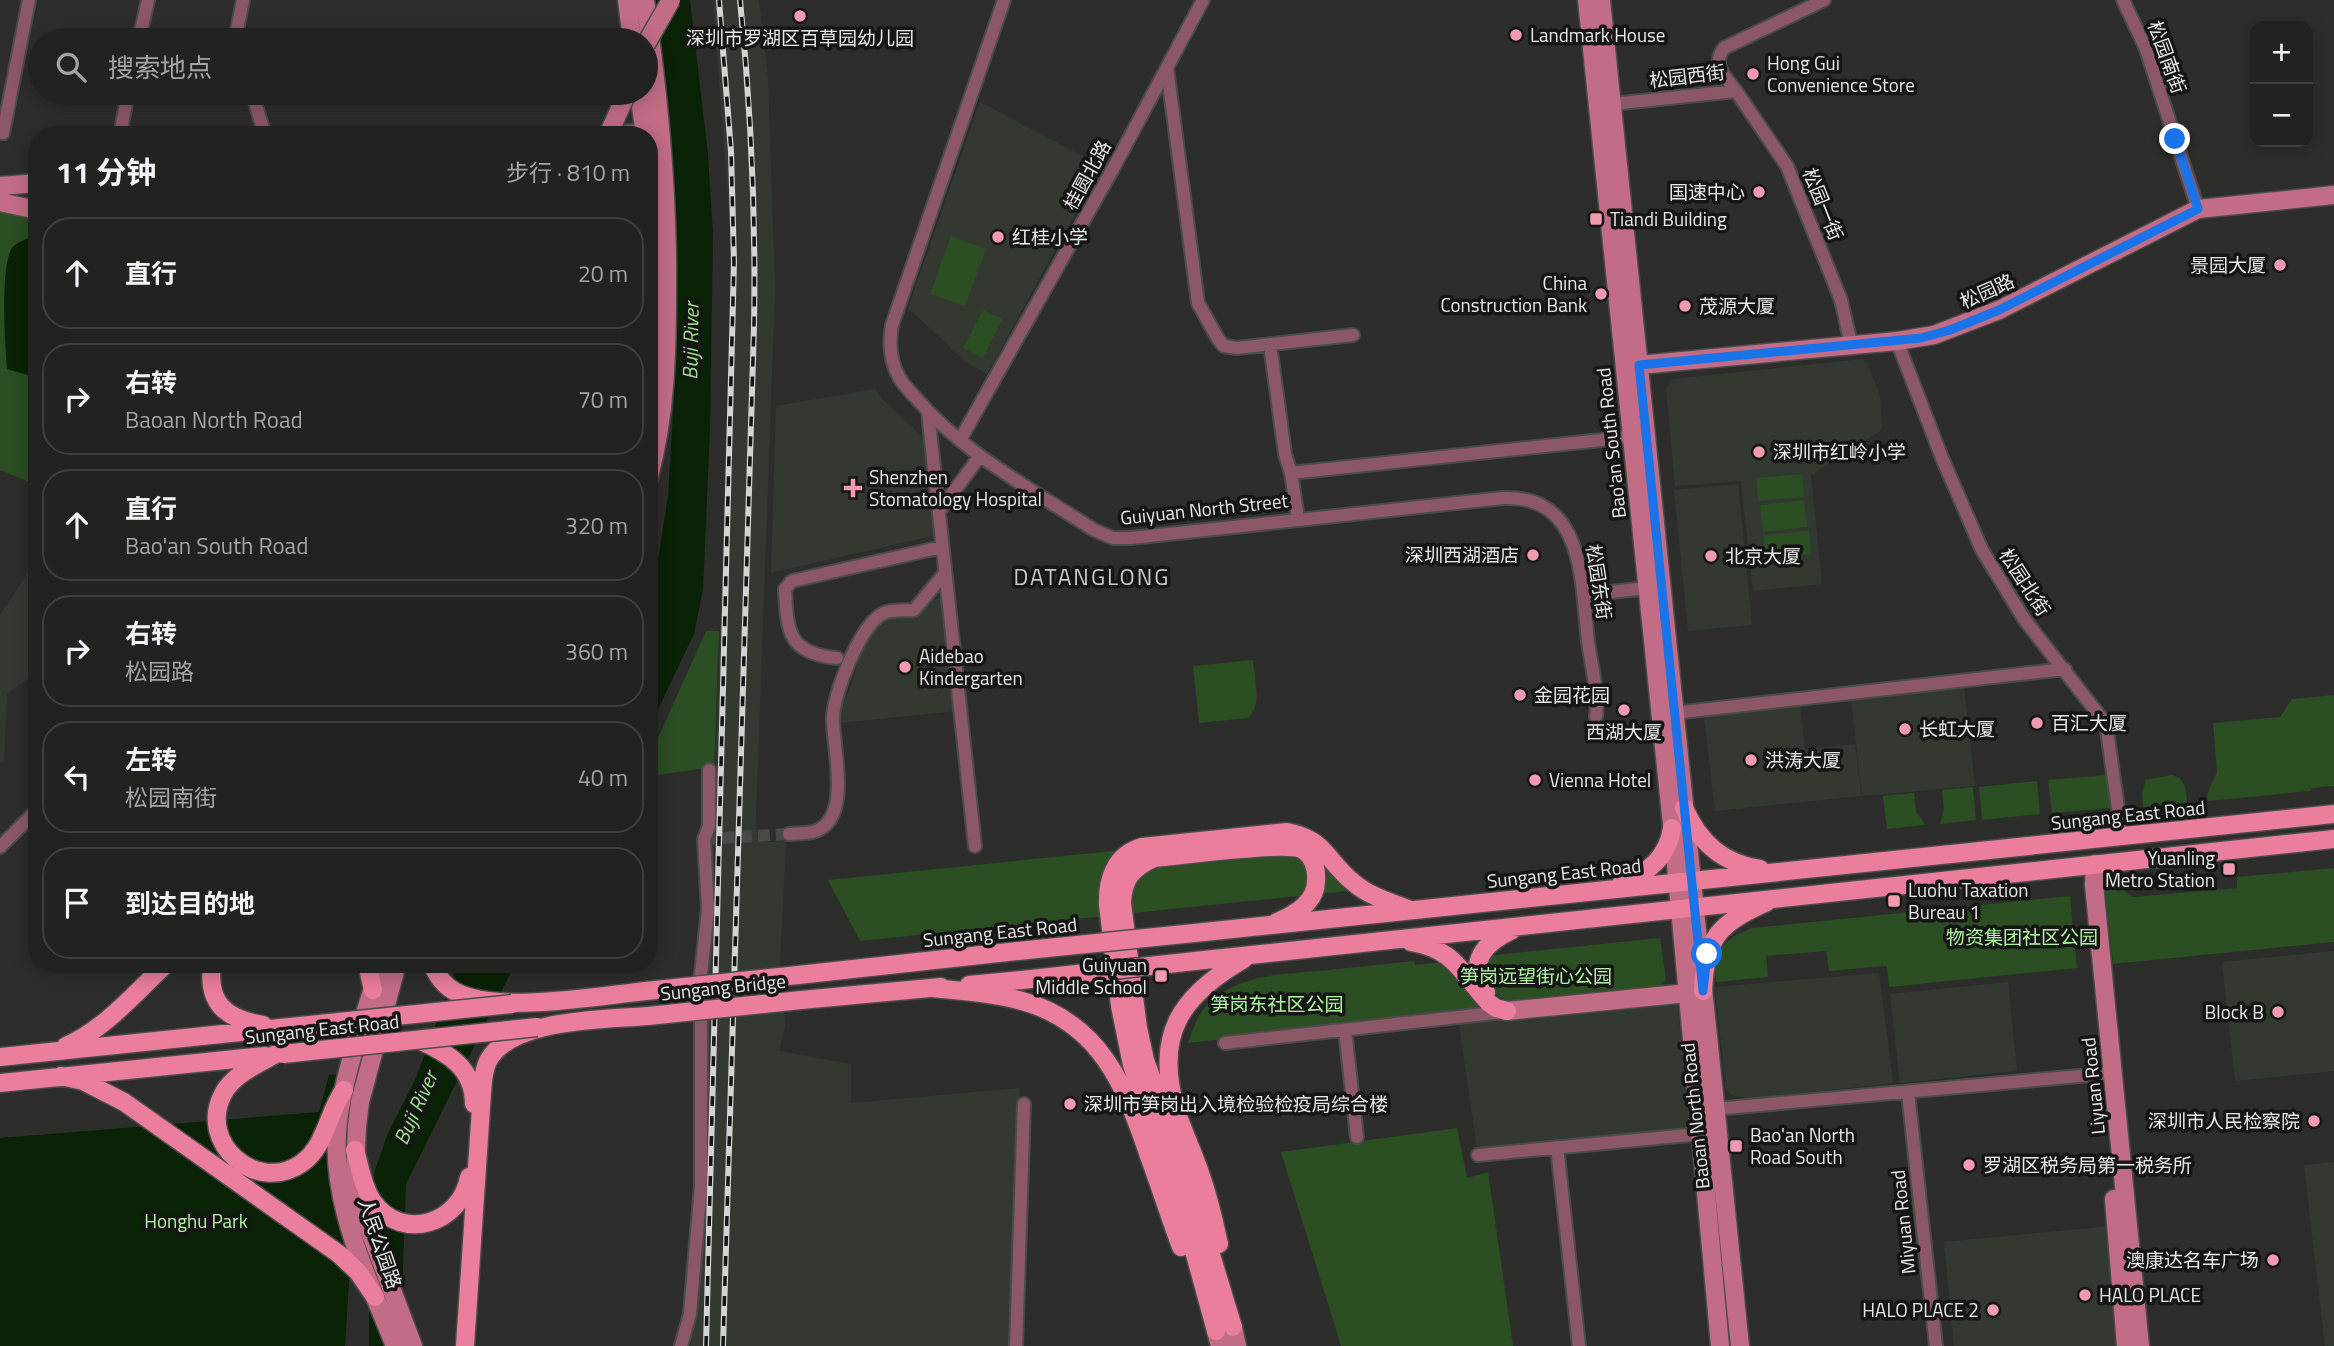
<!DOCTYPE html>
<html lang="zh">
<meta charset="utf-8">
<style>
body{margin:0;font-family:"Titillium Web","Noto Sans SC",sans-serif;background:#2e2f2e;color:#f1f3f6}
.controls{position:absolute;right:21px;top:21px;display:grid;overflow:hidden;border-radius:14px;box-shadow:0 4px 18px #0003}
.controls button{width:63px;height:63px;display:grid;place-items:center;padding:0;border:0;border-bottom:2px solid #3f3f3f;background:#222221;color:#f1f3f6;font:35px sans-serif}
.stop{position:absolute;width:21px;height:21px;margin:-16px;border:5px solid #1a73e8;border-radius:50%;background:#fff}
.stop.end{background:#1a73e8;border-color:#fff;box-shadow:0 2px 7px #0008}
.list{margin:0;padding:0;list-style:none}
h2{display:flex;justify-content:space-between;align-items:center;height:91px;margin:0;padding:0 28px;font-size:30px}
h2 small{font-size:23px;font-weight:400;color:#a2a4a5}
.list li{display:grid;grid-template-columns:46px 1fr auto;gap:21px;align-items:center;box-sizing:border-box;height:112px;margin:0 14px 14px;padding:0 14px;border:2px solid #3f3f3f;border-radius:28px}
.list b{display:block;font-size:26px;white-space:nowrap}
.list p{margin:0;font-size:23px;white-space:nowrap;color:#a2a4a5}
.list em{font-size:23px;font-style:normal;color:#a2a4a5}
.icon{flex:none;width:38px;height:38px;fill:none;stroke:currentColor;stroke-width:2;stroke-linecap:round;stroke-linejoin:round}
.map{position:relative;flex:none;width:2334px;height:1346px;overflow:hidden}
.search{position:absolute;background:#222221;box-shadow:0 4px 18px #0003;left:28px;top:28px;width:630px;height:77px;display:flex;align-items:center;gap:18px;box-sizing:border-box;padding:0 24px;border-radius:38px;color:#a2a4a5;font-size:26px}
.panel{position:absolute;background:#222221;box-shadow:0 4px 18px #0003;left:28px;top:126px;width:630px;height:847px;border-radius:28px}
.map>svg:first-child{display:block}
.built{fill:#333931}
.green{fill:#2b4e23}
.water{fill:#0a2205}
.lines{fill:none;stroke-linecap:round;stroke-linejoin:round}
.street-tunnel{stroke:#494a48;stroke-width:12;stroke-dasharray:12 6;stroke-linecap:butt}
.street-casing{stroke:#4b4c4a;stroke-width:16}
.secondary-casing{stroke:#4b4c4a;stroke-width:21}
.primary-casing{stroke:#4b4c4a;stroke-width:21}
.street{stroke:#8d5866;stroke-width:12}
.secondary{stroke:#c26d85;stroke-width:18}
.primary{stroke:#ea7e9c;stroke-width:18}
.rail-casing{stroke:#d3d4d2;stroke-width:6}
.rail{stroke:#151615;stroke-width:3.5;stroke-dasharray:10;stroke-linecap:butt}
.secondary-bridge-casing{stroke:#4b4c4a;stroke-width:21;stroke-linecap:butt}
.primary-bridge-casing{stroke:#4b4c4a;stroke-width:21;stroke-linecap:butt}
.secondary-bridge{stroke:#c26d85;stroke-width:18}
.primary-bridge{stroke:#ea7e9c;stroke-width:18}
.route{stroke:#1a73e8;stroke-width:9}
.poi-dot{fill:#f19ab0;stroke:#151615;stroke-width:2.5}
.labels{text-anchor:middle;stroke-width:7;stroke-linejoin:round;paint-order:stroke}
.poi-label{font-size:19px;fill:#e8e9e7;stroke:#151615;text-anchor:start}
.street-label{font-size:19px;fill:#e8e9e7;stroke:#151615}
.park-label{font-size:19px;fill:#b1f6a1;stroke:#151615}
.water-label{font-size:21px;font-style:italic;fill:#9ce08c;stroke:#151615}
.quarter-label{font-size:23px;letter-spacing:2px;fill:#c8cac8;stroke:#151615}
</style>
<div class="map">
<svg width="2334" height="1346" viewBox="0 0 2334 1346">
<rect width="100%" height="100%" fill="#2d2e2c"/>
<path class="built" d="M713,0H759L768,79L775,289L756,815L757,838L770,842L786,841L780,959L785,1026L779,1051L851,1064V1103L1020,1088L1008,1346H691L703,1225L707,1028L706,966L715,855L716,759L729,340L730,225Z
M980,102L1101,166L987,374L966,362L908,308Z
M1862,359L1868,365L1880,397L1882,430L1811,475L1822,584L1753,591L1741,481L1675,486L1666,388L1673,379Z
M875,389L883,400L927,441L936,535L771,573L776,406Z
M1738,484L1752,625L1688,631L1674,490Z
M37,559V672L7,694L4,761L0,762V615Z
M945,597L957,711L839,723L841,706L850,689L863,646L872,630L885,619L916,615L931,600Z
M1964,686L1975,786L1862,796L1851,699Z
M1800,705L1805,749L1855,744L1861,796L1715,811L1704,716Z
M2334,951V1071L2235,1081L2222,962Z
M1879,973L1893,1083L1751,1099L1732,1095L1726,1089L1715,987Z
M2008,982L2017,1071L1900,1083L1890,994Z
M1677,1001L1691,1132L1478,1155L1459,1024Z
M2334,1162V1346H2325L2304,1165Z
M2112,1226L2124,1346H1954L1944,1242Z"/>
<path class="green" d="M0,212L37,217V485L0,470Z
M951,236L986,249L965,306L930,294Z
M983,310L1002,319L983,358L963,348Z
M1802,474L1804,497L1758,501L1756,478Z
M1804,500L1807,527L1763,532L1760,505Z
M1809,531L1811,554L1765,558L1763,535Z
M706,631H719L714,767L649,776V758Z
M1253,660C1254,679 1263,705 1248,718L1199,723L1193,666Z
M2334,695V786L2311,788L2310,791L2208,801L2207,795L2217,772L2213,723L2280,717L2292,699Z
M2107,775L2110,808L2052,813L2048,780Z
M2171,775C2186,778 2186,790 2187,803L2143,807L2142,793L2146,780Z
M2037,781L2040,814L1982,820L1979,787Z
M1973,787L1976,820L1940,824L1944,809L1942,790Z
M1914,793L1916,812L1923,821L1924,825L1887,829L1883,796Z
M1290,833L1357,890L860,941L828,880Z
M2334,868V942L2113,964L2105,890L2121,888L2133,897L2237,888V877Z
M2070,896L2077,968L1889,987L1887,966L1829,971L1826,951L1766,956L1768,977L1716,982C1713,948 1723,940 1752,928Z
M1660,938L1666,979L1658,988L1516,1002C1510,1001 1503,1000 1499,996C1487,987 1480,962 1495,955Z
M1414,961L1415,965L1445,962L1474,997L1479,1006L1462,1012L1188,1043C1193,1030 1197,1015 1207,1005C1238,973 1287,974 1328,970C1357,967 1385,964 1414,961Z
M1457,1128L1467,1178L1488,1172L1513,1346H1341L1281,1152Z"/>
<path class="water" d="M654,0H690L708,155L713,234L710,428L703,590L694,634L649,728V617L668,496L674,398V217L671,155Z
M37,236V361L34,377L7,369C5,344 0,266 12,248C18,241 28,238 37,236Z
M458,964H517L510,974L406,1184L400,1346H369L370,1216L375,1170L388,1133L416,1078Z
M362,1071L345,1346H0V1138L319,1112L329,1075Z"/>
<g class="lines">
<path class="street-tunnel" d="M704,839L789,834"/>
<g class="street-casing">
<path id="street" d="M1004,0L892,325C889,342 890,361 899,377C903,385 911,392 916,398C964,454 1033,490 1094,530L1113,538H1131L1503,498C1585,495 1581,582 1588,641C1591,665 1599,693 1596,717
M2123,0L2146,49L2198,209
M139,40L148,0
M235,40L243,0
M1167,68L1198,303L1218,339L1224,346L1237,348L1353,335
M1736,91L1787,166L1841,300L1851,344
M252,93L265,135
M1612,104L1736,91C1726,78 1711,64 1724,48L1824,0
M0,132L3,133L29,0
M120,135L128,93
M588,135L651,129
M1897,341L1942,458L1982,550L2024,619L2106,724L2122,836
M1270,344L1285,454L1291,473L1298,519
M928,412L975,846
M960,440L1115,165L1203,0
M1291,473L1630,437
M940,510L980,456
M1584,595L1647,588
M837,658C788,654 787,631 785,589L792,581L942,547
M1674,713L2065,669
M789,834C797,833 808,834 816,831C852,817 833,748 833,720C832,696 860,626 882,614C890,609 904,611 914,610L945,573
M0,847L37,810
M1345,1030L1357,1137
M1225,1043L1503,1012
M1908,1093L1936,1346
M1715,1109L2113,1073
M1557,1147L1579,1346
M1478,1155L1700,1134
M681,1346L690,1314L701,1186V974L708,909L704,839L709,826V770
M1016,1346L1024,1104"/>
</g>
<g class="secondary-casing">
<path id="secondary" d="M627,0L632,40
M645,0C659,97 668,189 667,287C667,353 666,412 649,477
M1587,0L1675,854L1720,1346
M1601,0L1740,1346
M639,93L645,135
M0,186L37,183
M0,202L37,210
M649,241V350
M1639,365L1897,341L1934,335L1999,310L2198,209L2334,195
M2095,864L2094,885L2140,1346
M380,964C366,1014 347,1063 339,1114C326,1195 366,1273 395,1346
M397,964L360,1102L357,1126L355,1172L360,1205L413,1346
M1507,1011L1688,993
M2114,1199L2126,1346
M1233,1327L1237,1346
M1216,1331L1220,1346"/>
</g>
<g class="primary-casing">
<path id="primary" d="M1684,808C1700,843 1722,863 1760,869
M1621,884C1648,873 1668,857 1672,828
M1204,932L2334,814
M1411,942C1456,950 1460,972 1489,1003L1496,1008L1507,1011
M1204,960L2334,839
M212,964C207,1003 225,1019 263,1025
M367,964L373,990
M432,964C437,976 444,986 456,992C497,1014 598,996 646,991
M798,975L1018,951
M969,985L1022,980
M932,988C962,991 993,993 1022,1001C1101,1023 1125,1086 1149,1156C1160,1186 1170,1217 1181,1247
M1703,991C1706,937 1718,924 1767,902
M1486,992C1467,962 1484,943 1512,930
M801,1000L941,987
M419,1040C448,1053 474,1068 474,1104
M66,1046C105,1029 135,993 166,964
M274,1055C256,1065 233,1075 223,1094C197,1143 257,1195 302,1163C326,1146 328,1112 344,1090
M0,1057L280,1028
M61,1076L83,1081L124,1102L339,1254L358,1272L375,1297
M0,1083L265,1056
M355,1150C360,1167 363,1188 373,1202C403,1243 461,1223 469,1177
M1219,1244C1214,1221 1209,1198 1201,1176C1194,1154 1183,1132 1176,1110C1154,1035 1180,996 1244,959
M1233,1327L1188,1179L1145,1060L1138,1028L1122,903C1123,879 1132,868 1154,858C1180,856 1283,841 1301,849C1313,855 1317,869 1316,881C1316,902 1294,915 1277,922
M1216,1331L1188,1229L1132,1065L1120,1006L1108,905C1107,879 1115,855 1142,847L1287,832C1326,839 1326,861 1354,883C1369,896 1390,902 1408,909
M465,1346L482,1093C483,1082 483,1071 488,1061C511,1018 604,1020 648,1016"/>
</g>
<use href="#street" class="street"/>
<use href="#secondary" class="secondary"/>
<use href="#primary" class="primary"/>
<g class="rail-casing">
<path id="rail" d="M706,1346L734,262L731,151L719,0
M723,1346L754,326C756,217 751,109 740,0"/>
</g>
<use href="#rail" class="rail"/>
<g class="secondary-bridge-casing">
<path id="secondary-bridge" d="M646,44L671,0
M608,135L627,93"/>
</g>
<g class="primary-bridge-casing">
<path id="primary-bridge" d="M1018,951L1204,932
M1022,980L1204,960
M646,991L798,975
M648,1016L801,1000
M280,1028L512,1004
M283,1054L537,1027"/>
</g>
<use href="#secondary-bridge" class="secondary-bridge"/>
<use href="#primary-bridge" class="primary-bridge"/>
</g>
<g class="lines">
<path class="route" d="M1707,954L1703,991L1639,365L1921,338L1950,330L1999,310L2198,209L2175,139"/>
</g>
<g class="poi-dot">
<circle cx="800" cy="16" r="7"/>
<circle cx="1516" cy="35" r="7"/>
<circle cx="1753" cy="74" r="7"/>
<circle cx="1759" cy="192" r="7"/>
<rect x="1589" y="212" width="14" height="14" rx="3.5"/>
<circle cx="998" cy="237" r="7"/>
<circle cx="2280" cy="265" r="7"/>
<circle cx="1601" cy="294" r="7"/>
<circle cx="1685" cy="306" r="7"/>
<circle cx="1759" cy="452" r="7"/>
<path d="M849.5 477.5h7v7h7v7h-7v7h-7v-7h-7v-7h7z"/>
<circle cx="1533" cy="555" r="7"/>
<circle cx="1711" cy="556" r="7"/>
<circle cx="905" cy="667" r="7"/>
<circle cx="1520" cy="695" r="7"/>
<circle cx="1624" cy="710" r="7"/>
<circle cx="2037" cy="723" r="7"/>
<circle cx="1905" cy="729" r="7"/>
<circle cx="1751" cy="760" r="7"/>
<circle cx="1535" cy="780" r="7"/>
<rect x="2222" y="862" width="14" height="14" rx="3.5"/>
<rect x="1887" y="894" width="14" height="14" rx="3.5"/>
<rect x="1154" y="969" width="14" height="14" rx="3.5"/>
<circle cx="2278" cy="1012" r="7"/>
<circle cx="1070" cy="1104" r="7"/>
<circle cx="2314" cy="1121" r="7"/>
<rect x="1729" y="1139" width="14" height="14" rx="3.5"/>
<circle cx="1969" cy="1165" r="7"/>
<circle cx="2273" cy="1260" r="7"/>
<circle cx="2085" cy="1295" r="7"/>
<circle cx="1993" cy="1310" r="7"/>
</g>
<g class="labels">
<g class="poi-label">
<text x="1530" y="42">Landmark House</text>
<text x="800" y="45" text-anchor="middle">深圳市罗湖区百草园幼儿园</text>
<text x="1767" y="70">Hong Gui<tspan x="1767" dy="22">Convenience Store</tspan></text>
<text x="1745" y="199" text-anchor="end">国速中心</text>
<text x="1610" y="226">Tiandi Building</text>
<text x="1012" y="244">红桂小学</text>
<text x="2266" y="272" text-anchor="end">景园大厦</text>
<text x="1587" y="290" text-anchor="end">China<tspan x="1587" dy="22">Construction Bank</tspan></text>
<text x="1699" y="313">茂源大厦</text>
<text x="1773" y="459">深圳市红岭小学</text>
<text x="869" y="484">Shenzhen<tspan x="869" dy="22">Stomatology Hospital</tspan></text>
<text x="1519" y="562" text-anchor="end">深圳西湖酒店</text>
<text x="1725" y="563">北京大厦</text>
<text x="919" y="663">Aidebao<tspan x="919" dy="22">Kindergarten</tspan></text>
<text x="1534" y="702">金园花园</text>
<text x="2051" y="730">百汇大厦</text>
<text x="1919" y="736">长虹大厦</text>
<text x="1624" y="739" text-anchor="middle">西湖大厦</text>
<text x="1765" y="767">洪涛大厦</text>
<text x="1549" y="787">Vienna Hotel</text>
<text x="2215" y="865" text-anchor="end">Yuanling<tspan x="2215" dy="22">Metro Station</tspan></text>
<text x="1908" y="897">Luohu Taxation<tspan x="1908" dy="22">Bureau 1</tspan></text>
<text x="1147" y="972" text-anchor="end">Guiyuan<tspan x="1147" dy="22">Middle School</tspan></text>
<text x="2264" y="1019" text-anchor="end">Block B</text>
<text x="1084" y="1111">深圳市笋岗出入境检验检疫局综合楼</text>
<text x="2300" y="1128" text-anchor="end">深圳市人民检察院</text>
<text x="1750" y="1142">Bao'an North<tspan x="1750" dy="22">Road South</tspan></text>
<text x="1983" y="1172">罗湖区税务局第一税务所</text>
<text x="2259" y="1267" text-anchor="end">澳康达名车广场</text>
<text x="2099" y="1302">HALO PLACE</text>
<text x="1979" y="1317" text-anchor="end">HALO PLACE 2</text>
</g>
<g class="street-label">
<text transform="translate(2167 57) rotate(70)" y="7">松园南街</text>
<text transform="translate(1687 76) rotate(-7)" y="7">松园西街</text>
<text transform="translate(1087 175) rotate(-61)" y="7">桂圆北路</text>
<text transform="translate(1823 204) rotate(68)" y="7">松园一街</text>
<text transform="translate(1987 291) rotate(-24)" y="7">松园路</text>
<text transform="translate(1611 443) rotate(-96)" y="7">Bao'an South Road</text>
<text transform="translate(1204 509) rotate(-6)" y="7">Guiyuan North Street</text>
<text transform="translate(1599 582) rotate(81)" y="7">松园东街</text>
<text transform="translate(2025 582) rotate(57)" y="7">松园北街</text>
<text transform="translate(2128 815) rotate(-6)" y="7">Sungang East Road</text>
<text transform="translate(1564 873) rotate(-6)" y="7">Sungang East Road</text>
<text transform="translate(1000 932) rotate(-6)" y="7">Sungang East Road</text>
<text transform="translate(723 987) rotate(-6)" y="7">Sungang Bridge</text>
<text transform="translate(322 1029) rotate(-6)" y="7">Sungang East Road</text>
<text transform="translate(2093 1086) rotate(-96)" y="7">Liyuan Road</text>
<text transform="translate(1695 1116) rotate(-96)" y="7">Baoan North Road</text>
<text transform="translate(1903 1222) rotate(-96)" y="7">Miyuan Road</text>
<text transform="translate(380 1243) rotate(71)" y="7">人民公园路</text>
</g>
<g class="park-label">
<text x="2022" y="944">物资集团社区公园</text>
<text x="1536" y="983">笋岗远望街心公园</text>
<text x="1277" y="1011">笋岗东社区公园</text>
<text x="196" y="1228">Honghu Park</text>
</g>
<g class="water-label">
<text transform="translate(691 341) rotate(-89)" y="7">Buji River</text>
<text transform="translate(416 1108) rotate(-66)" y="7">Buji River</text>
</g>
<g class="quarter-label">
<text x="1092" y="585">DATANGLONG</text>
</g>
</g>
</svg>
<div class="controls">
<button>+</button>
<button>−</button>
</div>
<div class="stop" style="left:1707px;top:954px"></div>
<div class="stop end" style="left:2175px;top:139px"></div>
<div class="search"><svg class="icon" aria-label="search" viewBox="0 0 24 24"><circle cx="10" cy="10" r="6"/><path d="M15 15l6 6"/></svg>搜索地点</div>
<section class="panel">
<h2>11 分钟<small>步行 · 810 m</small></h2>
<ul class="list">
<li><svg class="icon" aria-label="ahead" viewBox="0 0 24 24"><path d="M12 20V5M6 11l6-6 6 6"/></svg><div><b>直行</b></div><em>20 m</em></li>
<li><svg class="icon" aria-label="right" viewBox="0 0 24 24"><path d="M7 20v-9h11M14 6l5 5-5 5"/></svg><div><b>右转</b><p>Baoan North Road</p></div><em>70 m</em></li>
<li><svg class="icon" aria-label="ahead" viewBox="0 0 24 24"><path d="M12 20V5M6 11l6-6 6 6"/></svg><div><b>直行</b><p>Bao'an South Road</p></div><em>320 m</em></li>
<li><svg class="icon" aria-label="right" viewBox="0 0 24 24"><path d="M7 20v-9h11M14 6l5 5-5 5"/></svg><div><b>右转</b><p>松园路</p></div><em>360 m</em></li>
<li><svg class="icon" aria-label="left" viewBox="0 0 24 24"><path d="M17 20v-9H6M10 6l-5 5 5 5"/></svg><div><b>左转</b><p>松园南街</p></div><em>40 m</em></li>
<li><svg class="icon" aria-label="arrive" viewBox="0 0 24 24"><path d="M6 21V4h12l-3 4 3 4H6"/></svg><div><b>到达目的地</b></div></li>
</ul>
</section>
</div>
